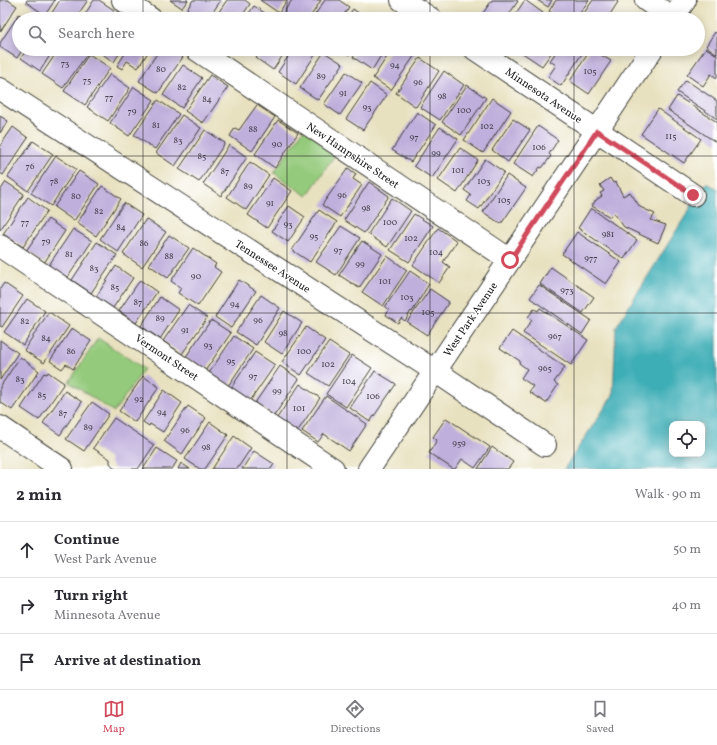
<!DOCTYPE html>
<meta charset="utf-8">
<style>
body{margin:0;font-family:Vollkorn,serif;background:#f7f7f7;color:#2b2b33}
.controls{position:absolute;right:12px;bottom:12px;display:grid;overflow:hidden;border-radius:8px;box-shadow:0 2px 10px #0003}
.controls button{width:36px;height:36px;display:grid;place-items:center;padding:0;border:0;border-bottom:1px solid #e1e1e2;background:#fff;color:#2b2b33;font:20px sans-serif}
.stop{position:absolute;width:12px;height:12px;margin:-9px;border:3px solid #d1495b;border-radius:50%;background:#fff}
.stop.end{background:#d1495b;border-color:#fff;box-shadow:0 1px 4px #0008}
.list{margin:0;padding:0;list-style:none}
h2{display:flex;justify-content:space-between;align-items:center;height:52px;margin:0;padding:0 16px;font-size:17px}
h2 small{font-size:13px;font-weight:400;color:#7c7c81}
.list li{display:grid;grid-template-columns:26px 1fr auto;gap:12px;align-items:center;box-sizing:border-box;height:56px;padding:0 16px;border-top:1px solid #e1e1e2}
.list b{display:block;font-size:15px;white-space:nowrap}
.list p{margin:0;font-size:13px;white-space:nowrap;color:#7c7c81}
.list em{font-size:13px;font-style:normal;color:#7c7c81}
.icon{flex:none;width:22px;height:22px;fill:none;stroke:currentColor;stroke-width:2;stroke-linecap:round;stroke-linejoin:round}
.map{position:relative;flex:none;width:717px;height:469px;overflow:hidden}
.search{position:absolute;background:#fff;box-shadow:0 2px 10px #0003;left:12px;right:12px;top:12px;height:44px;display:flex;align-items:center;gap:10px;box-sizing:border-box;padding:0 14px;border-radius:22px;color:#7c7c81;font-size:15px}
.sheet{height:220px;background:#fff}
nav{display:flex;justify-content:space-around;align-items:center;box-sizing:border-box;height:56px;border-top:1px solid #e1e1e2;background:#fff;font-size:11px;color:#7c7c81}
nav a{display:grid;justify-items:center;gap:2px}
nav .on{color:#d1495b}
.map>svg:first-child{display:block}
.green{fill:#94ca7c;stroke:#58734c}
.water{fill:#3cadb6;stroke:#2c6469;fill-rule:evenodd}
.building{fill:#bfafdc}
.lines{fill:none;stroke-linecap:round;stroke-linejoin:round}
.minor-casing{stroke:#3b3a34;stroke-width:24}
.minor{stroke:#fff;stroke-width:22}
.route{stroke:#d1495b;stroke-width:5}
.grid{fill:none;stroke:#1c1c1c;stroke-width:1;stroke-opacity:0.55}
.labels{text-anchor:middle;stroke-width:3;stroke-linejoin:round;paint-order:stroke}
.number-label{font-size:9px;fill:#45414c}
.street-label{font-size:11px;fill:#1c1c1c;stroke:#fff}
</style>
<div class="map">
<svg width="717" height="469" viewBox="0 0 717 469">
<rect width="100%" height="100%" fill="#fff"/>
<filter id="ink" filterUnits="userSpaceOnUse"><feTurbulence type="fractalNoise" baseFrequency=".025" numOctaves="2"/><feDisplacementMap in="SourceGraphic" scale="8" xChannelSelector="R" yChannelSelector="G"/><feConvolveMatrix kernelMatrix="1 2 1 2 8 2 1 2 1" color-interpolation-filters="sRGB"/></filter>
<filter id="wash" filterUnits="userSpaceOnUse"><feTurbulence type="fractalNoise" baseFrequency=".012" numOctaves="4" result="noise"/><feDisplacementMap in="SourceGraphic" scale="16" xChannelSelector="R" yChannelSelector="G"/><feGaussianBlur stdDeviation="0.9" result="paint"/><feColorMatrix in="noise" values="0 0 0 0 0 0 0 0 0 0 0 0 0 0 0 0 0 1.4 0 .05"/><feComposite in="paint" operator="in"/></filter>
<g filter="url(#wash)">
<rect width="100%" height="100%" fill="#e8e1bf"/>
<path class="green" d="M304,129L337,152L307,196L274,173Z
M98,338L144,369L114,412L69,382Z"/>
<path class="water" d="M706,183L717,188V469H564L613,395L616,327ZM672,424H702V454H672Z"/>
<g id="blocks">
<path class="building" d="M0,0H8L17,6L0,32Z
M27,0H55L45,15L26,2Z
M60,0H88L75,19H48Z
M94,0H99L114,10L108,19H82Z
M170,0H188L182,8Z
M193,0H221L208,19H197L186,11Z
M227,0H245L250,4L240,19H214Z
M260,0H287L279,13Z
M292,0H321L309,19H291L283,13Z
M325,0H339L349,7L341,19H312Z
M492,0H516L518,1L506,19H479Z
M525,0L543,13L539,19H512Z
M537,0H552L548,7Z
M556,0H589L576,19H561L549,11Z
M593,0H615L618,2L607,19H580Z
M254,6L274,19H245Z
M353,9L367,19H346Z
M117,12L128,19H113Z
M19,14L26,19H19V49H23L17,58L0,47V43Z
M547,14L555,19H544Z
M715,32L717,34V54L706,46Z
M706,48L717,55V78L711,74L703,86L687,75Z
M27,49H54L40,71L21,58Z
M59,49H82L88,53L63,88L42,74Z
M95,49H122L114,62Z
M128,49H150L138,68L127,61L122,69L117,66Z
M160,49H171L183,57L158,93L139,81Z
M243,49H255L251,54Z
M262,49H287L273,70L256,58Z
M293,49H319L296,84L278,72Z
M340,49H353L349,55Z
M358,49H385L372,70L353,57Z
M392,49H412L417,52L391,90L373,78Z
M523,49H554L542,66L521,52Z
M558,49H585L561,86L548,77L556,65L550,61Z
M591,49L611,61L589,94L570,81Z
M606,49H617L613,54Z
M324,52L343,64L318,100L300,88Z
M89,54L110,68L85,105L64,91Z
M420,58L439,71L416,107L396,93Z
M183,65L202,78L182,108L163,95Z
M444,71L464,85L440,120L420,107Z
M346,72L362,83L340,115L324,104Z
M110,74L130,88L108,121L87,107Z
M210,75L228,87L203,123L185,111Z
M686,80L717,101V119L677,92Z
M370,83L387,95L363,130L346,119Z
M467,85L486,98L461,135L442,122Z
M134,87L154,100L129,136L110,123Z
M677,96L717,122V143L668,110Z
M492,98L511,111L483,153L464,140Z
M158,100L179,114L155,149L134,135Z
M257,105L275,117L252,151L230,136L235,128L239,130Z
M658,109L701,139L684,163L641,134Z
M417,112L436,125L411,162L392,150Z
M182,115L201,128L175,166L156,153Z
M0,116L8,121L0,133Z
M513,119L530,130L508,162L492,150Z
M278,120L298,133L275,168L255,154Z
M538,126L558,140L549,154L551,156L542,168L540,167L533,177L513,164Z
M13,127L28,138L3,175L0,173V146Z
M440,127L458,139L432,178L414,166Z
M205,130L225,143L199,182L179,169Z
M33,141L53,154L28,191L8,177Z
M229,145L247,157L221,196L203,184Z
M460,148L478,160L457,193L438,180Z
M56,156L76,169L51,206L31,193Z
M485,159L504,172L479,209L467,201L471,195L464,190Z
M250,162L269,175L246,210L227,197Z
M348,168L356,174L353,179L362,185L340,217L322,205Z
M79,171L99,184L74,221L54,207Z
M507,175L526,188L501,224L483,212Z
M273,178L292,191L267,228L248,215Z
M610,178L613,183L616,182L623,196L630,192L640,207L655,214L651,220L666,225L658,243L624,227L614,213L610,217L592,206L596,200L602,196L600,193L604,191L600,185Z
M6,182L24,194L0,230V191Z
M369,182L389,196L364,233L344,220Z
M102,186L121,199L96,236L77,223Z
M28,197L47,211L23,247L3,234Z
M392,198L411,211L387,247L368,234Z
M124,203L142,215L118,252L100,239Z
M289,206L305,217L288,242L272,231Z
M591,208L637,240L624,259L578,228Z
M319,210L337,222L310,262L292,250Z
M414,214L433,226L409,262L390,250Z
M48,219L65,231L44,263L26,251Z
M146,219L166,232L142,267L123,254Z
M341,226L360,238L336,275L316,262Z
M438,228L457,241L443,262L450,267L439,283L413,265Z
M73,229L92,241L66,280L47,268Z
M577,232L621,262L606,284L562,254Z
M169,235L189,248L168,278L149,265Z
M362,241L382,254L359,288L339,275Z
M97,242L117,255L91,293L72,280Z
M193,248L216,264L214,267L221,272L198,306L178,293L181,288L171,281Z
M387,256L407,270L383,306L362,292Z
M116,266L133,278L113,308L96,297Z
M551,267L594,297L583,313L540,284Z
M410,271L429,284L412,312L411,311L405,321L401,318L398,323L386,315L389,310L385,307Z
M140,280L157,292L136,323L119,311Z
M239,280L256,291L231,328L215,317Z
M4,283L23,296L2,327L0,326V289Z
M539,285L591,320L582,334L530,298Z
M430,289L449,302L427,335L407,322Z
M261,295L280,308L256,345L236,332Z
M160,297L179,310L160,339L141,326Z
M27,299L45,311L23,345L4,332Z
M188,305L207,318L182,354L163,341Z
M540,308L588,340L571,365L523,333L532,320L528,317L534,309L538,311Z
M284,311L302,323L282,354L264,342Z
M49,312L69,326L44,363L24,350Z
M211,320L231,333L205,371L185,358Z
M306,327L325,340L301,375L282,362Z
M72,328L91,341L73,369L66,364L62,369L50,361Z
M512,331L565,367L554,382L558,385L546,403L529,392L533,386L521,378L527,369L519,363L520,361L500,348Z
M234,336L253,349L228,386L209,373Z
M0,340L18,353L0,380Z
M329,342L349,355L328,386L308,373Z
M255,352L275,365L250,401L231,388Z
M352,355L372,368L346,407L326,394Z
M20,357L39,371L12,410L0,402V387Z
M280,366L299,379L274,416L255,403Z
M375,371L396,384L370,422L350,408Z
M48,372L64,383L39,420L21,408L44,373L47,374Z
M143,376L159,387L135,422L119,411Z
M300,384L320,398L297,432L277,418Z
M164,390L182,403L163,432L150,424L149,426L143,422Z
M65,391L82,402L60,435L43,423Z
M326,396L367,424L349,451L324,434L318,442L302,431Z
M92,402L109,414L84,451L66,439Z
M188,406L206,418L182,454L164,441Z
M114,418L154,445L138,469H115L110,463V459L93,448Z
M446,418L490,447L475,468L462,459L455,469H453L429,453L437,440L433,437Z
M210,422L228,435L205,469H200L185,459Z
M234,436L251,448L237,469H212Z
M492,447L513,462L508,469H478Z
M157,448L177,461L172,469H143Z
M254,451L274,464L271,469H242Z
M181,463L190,469H178Z"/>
</g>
</g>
<g filter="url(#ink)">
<use href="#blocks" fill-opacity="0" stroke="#3b3a34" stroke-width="1"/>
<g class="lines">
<g class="minor-casing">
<path id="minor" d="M123,0L151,19
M402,0L431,19
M646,0L673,18
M672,19L685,0
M196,49L510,260
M475,49L693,195
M0,89L435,371L545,445
M0,246L333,469
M0,427L62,469
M369,469L652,49"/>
</g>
<use href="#minor" class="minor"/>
</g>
</g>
<g class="lines" filter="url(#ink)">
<path class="route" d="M510,260L597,131L693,195"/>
</g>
<path class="grid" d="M143,0V19M287,0V19M430,0V19M574,0V19M143,49V469M287,49V469M430,49V469M574,49V469M0,156H717M0,313H717"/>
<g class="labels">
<g class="number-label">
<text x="65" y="66">73</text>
<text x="395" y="68">94</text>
<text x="161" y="72">80</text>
<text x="590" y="74">105</text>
<text x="321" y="79">89</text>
<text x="87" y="83">75</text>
<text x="418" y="85">96</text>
<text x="182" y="90">82</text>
<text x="343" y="96">91</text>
<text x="442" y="99">98</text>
<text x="109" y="100">77</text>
<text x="207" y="102">84</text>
<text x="367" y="110">93</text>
<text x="464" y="113">100</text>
<text x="132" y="114">79</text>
<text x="156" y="128">81</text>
<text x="487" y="129">102</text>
<text x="253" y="132">88</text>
<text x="671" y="139">115</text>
<text x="414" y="140">97</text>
<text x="178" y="143">83</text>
<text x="277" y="147">90</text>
<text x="539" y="150">106</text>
<text x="436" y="156">99</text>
<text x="202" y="159">85</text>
<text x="30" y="169">76</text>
<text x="458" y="173">101</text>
<text x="225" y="174">87</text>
<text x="54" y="184">78</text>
<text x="484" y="184">103</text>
<text x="248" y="189">89</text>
<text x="342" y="198">96</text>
<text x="76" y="199">80</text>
<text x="504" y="203">105</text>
<text x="270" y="206">91</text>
<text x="366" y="211">98</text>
<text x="99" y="214">82</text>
<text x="25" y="225">77</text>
<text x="390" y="225">100</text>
<text x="288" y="227">93</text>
<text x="121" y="230">84</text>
<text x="608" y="237">981</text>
<text x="314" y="239">95</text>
<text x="411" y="241">102</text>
<text x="46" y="244">79</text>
<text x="144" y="246">86</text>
<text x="338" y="253">97</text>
<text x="436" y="255">104</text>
<text x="69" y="257">81</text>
<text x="169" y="259">88</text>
<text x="591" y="261">977</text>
<text x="360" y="267">99</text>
<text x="94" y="271">83</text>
<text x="196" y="279">90</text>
<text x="385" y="284">101</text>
<text x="115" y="290">85</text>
<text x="567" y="293">973</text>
<text x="407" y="300">103</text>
<text x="138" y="305">87</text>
<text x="235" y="307">94</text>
<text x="428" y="315">105</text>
<text x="160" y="321">89</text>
<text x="258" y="323">96</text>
<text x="25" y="324">82</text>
<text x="185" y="333">91</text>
<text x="283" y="336">98</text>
<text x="555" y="339">967</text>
<text x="46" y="341">84</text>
<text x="208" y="348">93</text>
<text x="71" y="354">86</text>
<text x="304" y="354">100</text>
<text x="231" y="364">95</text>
<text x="328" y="367">102</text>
<text x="545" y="371">965</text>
<text x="253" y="379">97</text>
<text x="20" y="382">83</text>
<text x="349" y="384">104</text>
<text x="277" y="394">99</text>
<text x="42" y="398">85</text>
<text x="373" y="399">106</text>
<text x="139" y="402">92</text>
<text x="299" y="411">101</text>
<text x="162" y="415">94</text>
<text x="63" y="416">87</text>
<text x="88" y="430">89</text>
<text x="185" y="433">96</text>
<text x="459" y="446">959</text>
<text x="206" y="450">98</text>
</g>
<g class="street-label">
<text transform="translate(544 95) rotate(34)" y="4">Minnesota Avenue</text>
<text transform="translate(353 155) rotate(34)" y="4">New Hampshire Street</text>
<text transform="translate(273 266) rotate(33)" y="4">Tennessee Avenue</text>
<text transform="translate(470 319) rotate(-56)" y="4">West Park Avenue</text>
<text transform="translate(167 357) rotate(34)" y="4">Vermont Street</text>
</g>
</g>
</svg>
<div class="controls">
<button><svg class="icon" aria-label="locate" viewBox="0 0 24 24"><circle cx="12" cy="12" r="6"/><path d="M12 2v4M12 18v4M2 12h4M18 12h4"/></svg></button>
</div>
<div class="stop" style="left:510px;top:260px"></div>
<div class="stop end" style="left:693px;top:195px"></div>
<div class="search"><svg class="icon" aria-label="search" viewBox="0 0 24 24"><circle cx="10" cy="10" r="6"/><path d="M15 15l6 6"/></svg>Search here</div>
</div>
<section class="sheet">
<h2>2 min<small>Walk · 90 m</small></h2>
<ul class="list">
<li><svg class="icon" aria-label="ahead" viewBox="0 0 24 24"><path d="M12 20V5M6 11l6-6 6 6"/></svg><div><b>Continue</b><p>West Park Avenue</p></div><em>50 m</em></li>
<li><svg class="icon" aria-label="right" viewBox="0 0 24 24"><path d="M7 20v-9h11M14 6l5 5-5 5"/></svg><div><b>Turn right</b><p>Minnesota Avenue</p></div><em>40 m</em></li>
<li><svg class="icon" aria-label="arrive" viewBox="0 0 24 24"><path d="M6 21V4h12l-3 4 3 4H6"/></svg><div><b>Arrive at destination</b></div></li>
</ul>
</section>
<nav>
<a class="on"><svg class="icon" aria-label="map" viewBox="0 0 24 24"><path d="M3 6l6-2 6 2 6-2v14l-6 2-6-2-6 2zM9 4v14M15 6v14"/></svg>Map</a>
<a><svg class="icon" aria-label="directions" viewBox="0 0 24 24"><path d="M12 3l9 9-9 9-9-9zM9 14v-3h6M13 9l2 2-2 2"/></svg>Directions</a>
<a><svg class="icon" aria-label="saved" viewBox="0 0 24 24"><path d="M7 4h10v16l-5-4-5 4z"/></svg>Saved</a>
</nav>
